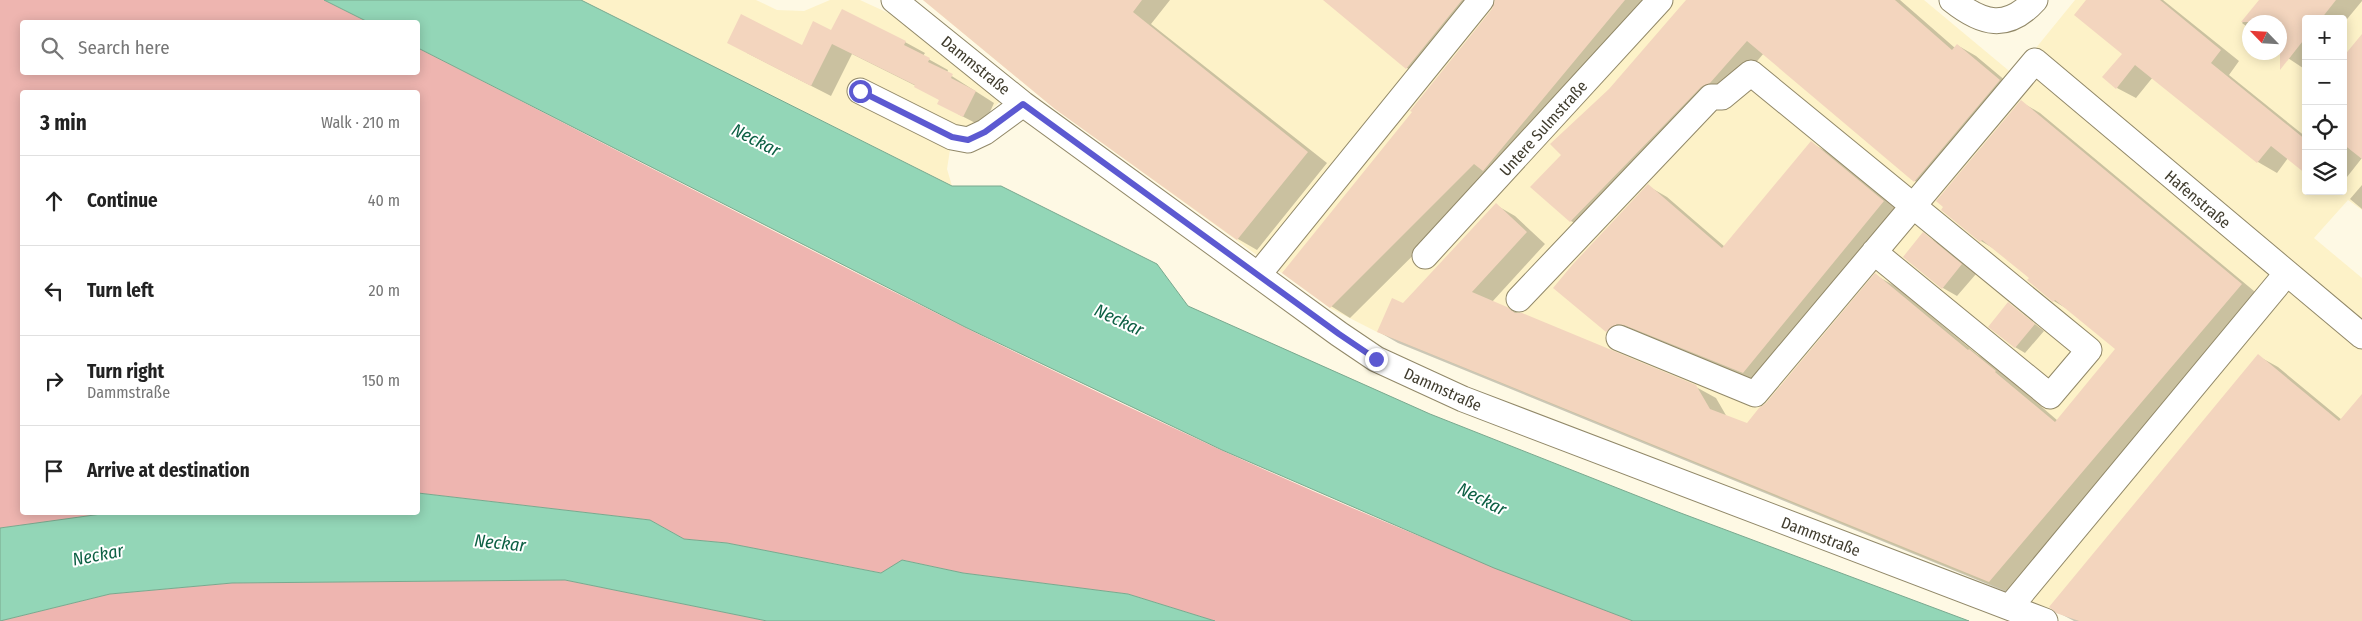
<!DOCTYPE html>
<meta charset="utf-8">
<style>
body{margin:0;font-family:"Fira Sans Condensed",sans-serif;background:#f2f2f2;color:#222}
.controls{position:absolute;right:15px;top:15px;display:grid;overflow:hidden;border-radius:5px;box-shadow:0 2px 12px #0003}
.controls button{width:45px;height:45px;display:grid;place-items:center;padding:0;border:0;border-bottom:1px solid #e0e0e0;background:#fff;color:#222;font:25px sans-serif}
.compass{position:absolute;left:2242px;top:15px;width:45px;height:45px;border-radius:50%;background:#fff;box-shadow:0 2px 12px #0003;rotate:295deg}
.stop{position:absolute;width:15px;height:15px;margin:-11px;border:4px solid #5c59d1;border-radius:50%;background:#fff}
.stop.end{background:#5c59d1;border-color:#fff;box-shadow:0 1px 5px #0008}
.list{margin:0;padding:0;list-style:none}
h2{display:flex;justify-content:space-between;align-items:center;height:65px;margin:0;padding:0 20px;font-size:21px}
h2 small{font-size:16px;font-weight:400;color:#767676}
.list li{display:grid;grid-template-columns:32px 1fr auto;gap:15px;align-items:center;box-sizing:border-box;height:90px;padding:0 20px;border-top:1px solid #e0e0e0}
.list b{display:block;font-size:19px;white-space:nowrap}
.list p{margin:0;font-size:16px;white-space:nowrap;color:#767676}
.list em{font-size:16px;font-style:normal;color:#767676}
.icon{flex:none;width:28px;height:28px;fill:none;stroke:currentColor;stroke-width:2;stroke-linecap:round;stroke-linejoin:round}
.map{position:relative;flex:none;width:2362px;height:621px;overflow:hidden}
.search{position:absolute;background:#fff;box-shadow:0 2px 12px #0003;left:20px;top:20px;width:400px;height:55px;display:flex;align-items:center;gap:12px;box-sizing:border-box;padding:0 18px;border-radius:5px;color:#767676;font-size:19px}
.panel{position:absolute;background:#fff;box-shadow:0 2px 12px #0003;left:20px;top:90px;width:400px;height:425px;border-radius:5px}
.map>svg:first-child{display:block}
.built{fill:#fdf2c8;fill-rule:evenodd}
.green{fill:#eeb5b0}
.water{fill:#93d6b7;stroke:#7aa88e}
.shadow{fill:#0003}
.building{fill:#f3d5be}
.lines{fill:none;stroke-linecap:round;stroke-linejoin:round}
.minor-casing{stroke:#918868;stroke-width:27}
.minor{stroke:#fff;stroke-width:25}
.route{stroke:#5c59d1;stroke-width:6}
.labels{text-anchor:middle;stroke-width:4;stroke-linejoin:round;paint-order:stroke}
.street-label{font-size:16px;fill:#403c2e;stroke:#fff}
.water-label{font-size:18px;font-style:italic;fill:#0d6044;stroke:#fff}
</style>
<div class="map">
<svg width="2362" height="621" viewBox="0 0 2362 621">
<rect width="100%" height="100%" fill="#fef9e4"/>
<path class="built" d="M581,0H756L777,10L804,11L830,0H860L910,23L1005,97L970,130L952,137L947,169L952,186Z
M923,0H1924L2014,75L2075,0H2362V210L2348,200L2314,238L2362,278V621H2079L1377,332L1330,308L1055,109ZM2306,19H2343V191H2306ZM2250,22H2280V52H2250Z"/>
<path class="green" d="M0,0H324L368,22H22V72H418V48C684,184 949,325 1221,450C1357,512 1494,568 1633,621H1215L1128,594L963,573L903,560L882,573L727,543L684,539L650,520L418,493V92H22V512L116,513L0,528Z
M565,580L767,621H0L110,594L232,583Z"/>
<path class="water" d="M324,0H581L952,186H1001L1157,264L1188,306L1430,414L1678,512L1969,621H1633L1494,568L1222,450L965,327L418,48V22H368Z
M418,493L650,520L684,539L727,543L881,573L902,560L963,573L1128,594L1215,621H767L565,580L232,583L110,594L0,621V528L116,512H418Z"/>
<path class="shadow" d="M925,0H1170L1151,24L1327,163L1257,250L1238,239L1056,108Z
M1324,0H1488L1426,79L1407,68Z
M1497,0H1653L1493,176L1350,318L1331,306L1413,112L1493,10Z
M1688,0H1900L1955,48L1957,45L1976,56L2019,92L1934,192L1915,181L1764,53L1730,93L1590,232L1571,221L1563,155L1610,90Z
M2088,0H2163L2239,61L2229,75L2306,137V172L2288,158L2277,173L2258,162L2153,77L2136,98L2117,88L2123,53Z
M2261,0H2362V1L2343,24V19H2306V70L2279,52L2280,22H2250V29L2242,23Z
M831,32L905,42L925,53L923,56L948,70L947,73L994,103L983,127L958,114L940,100L916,86L852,54L831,96L747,53L802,46Z
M2362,36V158L2343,182V119Z
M2021,102L2040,113L2260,296L2009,593L1398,343L1379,332L1496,205L1515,216L1545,244L1492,302L1696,387L1716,398L1727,417L1747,425L1767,404L1875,275L1895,286L1978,355L1989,361L2058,421L2117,349L2069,310L2054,301L2031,278L1998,251L1981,241L1943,210Z
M1811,143L1831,154L1903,213L1763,384L1645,335L1637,334L1626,342L1607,331L1648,186L1667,197L1725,247Z
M2362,185V209L2350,199Z
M1923,234L1938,243L1976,274L1957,296L1943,288Z
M2009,304L2044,331L2025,353L2015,347Z
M2258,356L2278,367L2342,420L2362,396V621H2074L2057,612Z"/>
<path class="building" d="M923,0H1142L1133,12L1308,152L1237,240L1055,109Z
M1323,0H1462L1406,69Z
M1495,0H1625L1483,171L1474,164L1330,308L1282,273L1412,112L1410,111L1492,9Z
M1686,0H1895L1952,50L1957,44L2000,80L1914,182L1747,41L1710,83L1701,87L1570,222L1530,187L1561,155L1550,144L1609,89Z
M2086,0H2160L2221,50L2211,63L2306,140V174L2271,146L2257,163L2135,65L2116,89L2102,77L2122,54L2074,15Z
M2259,0H2336L2321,19H2306V37L2280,70V22H2241Z
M842,9L906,41L904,45L930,58L928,62L953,74L951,78L976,91L963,117L937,104L939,100L914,87L915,85L832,44L811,86L727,43L741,14L802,45L813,21L831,30Z
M2362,34V159L2343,144V57Z
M2021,100L2242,284L1989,582L1377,332L1392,298L1403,303L1496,203L1527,232L1472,292L1507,307L1515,313H1522L1696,385L1710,409L1747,423L1759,408L1766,403L1875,273L1968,350L1969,349L1996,371L1995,372L2055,422L2115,349L2055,300L2053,302L2027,280L2029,278L1982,240L1980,242L1941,210L1943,207L1936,201Z
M1811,141L1884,201L1743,373L1624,325L1617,324L1606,332L1553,288L1573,264L1648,184L1722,248Z
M1923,232L1962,264L1942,289L1903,257Z
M2008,302L2035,324L2015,348L1988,327Z
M2258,354L2339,421L2362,394V621H2079L2056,613L2049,607Z"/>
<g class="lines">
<g class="minor-casing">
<path id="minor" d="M894,0L1023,104L1339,334L1376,359L1463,399L2045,621
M1952,0C1982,24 2007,31 2035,0
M860,91L952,137L968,140L985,132L1023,104
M1425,256L1660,0
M1258,275L1481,0
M1519,299L1711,97H1722L1751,73L2089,350L2050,396L1874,252
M1619,338L1755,394L2035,61L2362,336
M2010,607L2287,273"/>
</g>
<use href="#minor" class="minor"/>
</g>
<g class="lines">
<path class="route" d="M860,91L952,137L968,140L985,132L1023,104L1339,334L1376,359"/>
</g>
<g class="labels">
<g class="street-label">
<text transform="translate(976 65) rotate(39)" y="6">Dammstraße</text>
<text transform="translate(1543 128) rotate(-48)" y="6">Untere Sulmstraße</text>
<text transform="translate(2198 199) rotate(40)" y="6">Hafenstraße</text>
<text transform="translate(1443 389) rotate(24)" y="6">Dammstraße</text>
<text transform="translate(1821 536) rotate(21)" y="6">Dammstraße</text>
</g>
<g class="water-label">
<text transform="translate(756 140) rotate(27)" y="6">Neckar</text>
<text transform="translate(1119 320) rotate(25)" y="6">Neckar</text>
<text transform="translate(1482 499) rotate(27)" y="6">Neckar</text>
<text transform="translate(500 543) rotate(6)" y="6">Neckar</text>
<text transform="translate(98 555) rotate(-11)" y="6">Neckar</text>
</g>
</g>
</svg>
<div class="controls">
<button>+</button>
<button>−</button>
<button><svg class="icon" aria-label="locate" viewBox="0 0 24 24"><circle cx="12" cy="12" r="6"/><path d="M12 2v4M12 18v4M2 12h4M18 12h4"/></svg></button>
<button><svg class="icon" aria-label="layers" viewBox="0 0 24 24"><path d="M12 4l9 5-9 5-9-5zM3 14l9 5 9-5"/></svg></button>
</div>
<svg class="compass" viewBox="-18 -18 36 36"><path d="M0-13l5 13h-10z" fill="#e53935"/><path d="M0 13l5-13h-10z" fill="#767676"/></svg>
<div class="stop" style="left:860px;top:91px"></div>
<div class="stop end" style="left:1376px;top:359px"></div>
<div class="search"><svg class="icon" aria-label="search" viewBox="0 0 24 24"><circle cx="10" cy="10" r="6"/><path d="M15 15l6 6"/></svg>Search here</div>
<section class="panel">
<h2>3 min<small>Walk · 210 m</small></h2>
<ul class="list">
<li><svg class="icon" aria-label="ahead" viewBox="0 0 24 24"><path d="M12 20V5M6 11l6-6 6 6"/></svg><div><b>Continue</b></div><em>40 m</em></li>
<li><svg class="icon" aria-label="left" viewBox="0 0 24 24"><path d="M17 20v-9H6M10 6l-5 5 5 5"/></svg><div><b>Turn left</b></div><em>20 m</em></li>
<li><svg class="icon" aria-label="right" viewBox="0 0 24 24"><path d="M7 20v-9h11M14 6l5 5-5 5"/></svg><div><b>Turn right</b><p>Dammstraße</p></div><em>150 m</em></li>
<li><svg class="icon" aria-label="arrive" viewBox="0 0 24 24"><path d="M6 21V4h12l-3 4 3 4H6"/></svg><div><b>Arrive at destination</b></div></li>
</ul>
</section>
</div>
